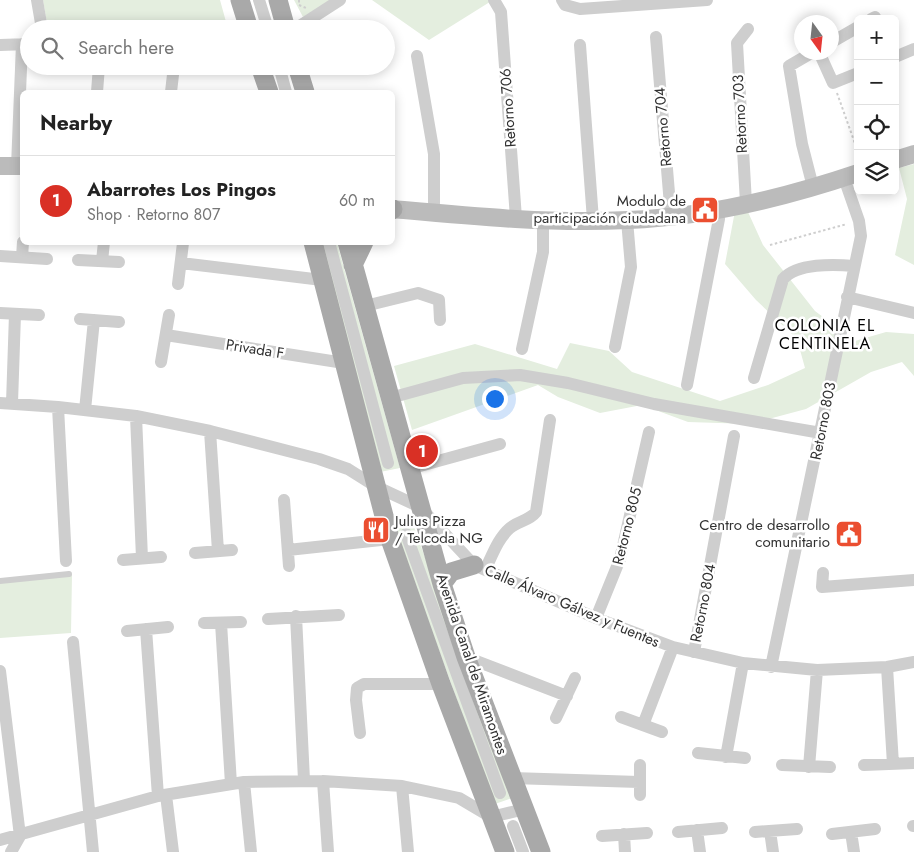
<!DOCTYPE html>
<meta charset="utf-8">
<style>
body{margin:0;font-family:Jost,sans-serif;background:#f2f2f2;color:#222}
.controls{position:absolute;right:15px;top:15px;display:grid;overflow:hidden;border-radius:8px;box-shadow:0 2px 12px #0003}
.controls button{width:45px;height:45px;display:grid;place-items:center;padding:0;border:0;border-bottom:1px solid #e0e0e0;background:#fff;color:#222;font:25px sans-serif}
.compass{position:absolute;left:794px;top:15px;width:45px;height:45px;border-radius:50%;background:#fff;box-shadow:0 2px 12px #0003;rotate:165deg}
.you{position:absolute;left:494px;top:398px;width:18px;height:18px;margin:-12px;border:4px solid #fff;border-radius:50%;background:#1a73e8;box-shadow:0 0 0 8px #1a73e833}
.badge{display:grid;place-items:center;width:32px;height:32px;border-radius:50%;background:#d93025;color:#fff;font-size:16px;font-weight:700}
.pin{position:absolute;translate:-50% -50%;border:2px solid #fff;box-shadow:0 1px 5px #0006}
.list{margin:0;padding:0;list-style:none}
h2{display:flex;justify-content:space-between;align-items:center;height:65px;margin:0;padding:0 20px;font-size:21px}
h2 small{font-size:16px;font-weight:400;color:#767676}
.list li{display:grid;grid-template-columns:32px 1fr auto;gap:15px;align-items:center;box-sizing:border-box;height:90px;padding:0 20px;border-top:1px solid #e0e0e0}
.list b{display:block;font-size:19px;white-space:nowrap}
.list p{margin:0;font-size:16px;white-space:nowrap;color:#767676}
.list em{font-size:16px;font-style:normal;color:#767676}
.icon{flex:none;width:28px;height:28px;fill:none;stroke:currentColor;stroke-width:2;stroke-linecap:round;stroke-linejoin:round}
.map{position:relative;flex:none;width:914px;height:852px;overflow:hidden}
.search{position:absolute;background:#fff;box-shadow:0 2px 12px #0003;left:20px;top:20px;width:375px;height:55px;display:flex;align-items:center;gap:12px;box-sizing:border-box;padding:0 18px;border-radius:28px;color:#767676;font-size:19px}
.panel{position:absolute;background:#fff;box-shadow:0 2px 12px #0003;left:20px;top:90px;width:375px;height:155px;border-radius:8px}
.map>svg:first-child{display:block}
.green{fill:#e4eedf}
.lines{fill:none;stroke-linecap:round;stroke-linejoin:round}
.path{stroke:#cecece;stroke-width:2;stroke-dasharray:2.5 2.5;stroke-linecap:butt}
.lane{stroke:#cecece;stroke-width:6}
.street{stroke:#cecece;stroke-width:12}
.secondary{stroke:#bbb;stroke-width:18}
.primary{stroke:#a9a9a9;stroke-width:19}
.labels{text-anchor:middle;stroke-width:5;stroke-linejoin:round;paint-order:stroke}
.street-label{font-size:15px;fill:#313131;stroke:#fff}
.poi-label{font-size:15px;fill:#313131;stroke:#fff;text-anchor:end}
.neighbourhood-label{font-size:16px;letter-spacing:1px;fill:#000;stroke:#fff}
</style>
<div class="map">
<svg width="914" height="852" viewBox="0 0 914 852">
<rect width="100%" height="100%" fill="#fff"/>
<path class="green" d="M43,0H220L228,29H48Z
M294,0H331L303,17Z
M372,0H493L429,40Z
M914,164V265L895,255L907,199L899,168Z
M735,211L748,212L763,245L815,311L855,341L886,332L914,334V376L902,362L871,372L806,409L750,424L688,422L642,405L600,413L558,397L538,385L412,430L394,366L475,344L557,369L570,343L609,351L632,372L720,401L768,385L805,368L797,339L756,300L725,264Z
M320,243H337L400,468L380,472Z
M394,527H414L512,798L495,804Z
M72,575L71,633L0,638V582Z"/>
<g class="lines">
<path class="path" d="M299,0V5L306,8
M837,93L858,152
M770,245L847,224"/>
<path class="lane" d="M0,581L69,574"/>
<path class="street" d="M37,0L42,29
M259,0L268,29
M494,0L501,12L516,218
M562,0L565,5L580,9L707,0
M871,19L875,17L876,19
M295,29L340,0
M656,37L671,217
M832,42L858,27
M0,45L29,44
M580,45L593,220
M813,52L789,66L802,144L813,187
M819,52L833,83L858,73
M417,56L434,154V213
M895,57L914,49
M279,66L286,92
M97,92L99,66
M171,92L174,66
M17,166L22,44
M746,203L737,43L748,29
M329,242L388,463
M0,256L47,259
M22,257L23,242
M78,260L119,262
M102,261L104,242
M181,263L322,280
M178,284L183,243
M847,297L914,313
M365,306L418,293L439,300L440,320
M0,313L39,315
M80,319L119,322
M166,335L344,363
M615,347L631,267L627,220
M522,349L543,252V219
M161,362L169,315
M754,378L783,279C797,263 834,264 854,266
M687,385L719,219V208
M390,398L463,378L520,375L568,383L654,404L821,433
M0,403L58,407L136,416L210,431L319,459L348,469L375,486L420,507L474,565L596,618L673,647L743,663L817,670L887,667L914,662
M12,403L15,314
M58,407L66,561
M85,410L94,320
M136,416L142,558
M210,431L218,551
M409,469L500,444
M284,500L289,566
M406,534L500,793
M288,550L390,539
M195,553L232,550
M123,560L161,557
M485,570C492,556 498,538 510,528C518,521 529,521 536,512L550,420
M823,573L822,587L914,580
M296,616L304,780
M596,618L620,559L649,432
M268,619L339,615
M204,623L241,622
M221,623L231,784
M146,629L158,796
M127,631L168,627
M73,642L93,852
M694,652L734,436
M466,657L567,696
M771,667L861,236L859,221L844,178
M887,667L893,764
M0,671L20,836L11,852
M621,717L662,732
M556,718L575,678
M643,725L673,647
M360,733L356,700L357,688L364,684H441
M698,753L745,758
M726,757L743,663
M782,765L830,767
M864,765L914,763
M809,767L817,670
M512,778L639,782
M323,781L328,852
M244,782L251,852
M402,786L408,852
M166,795L173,852
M640,795V765
M513,826L523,852
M913,826H914
M697,830L700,852
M770,831L773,852
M678,832L722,828
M755,832L797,829
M851,832L854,852
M624,834L625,852
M832,834L875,829
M602,836L647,833
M0,840L158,796L244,782L323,781L402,786L459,798L491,817L525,809"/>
<path class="secondary" d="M895,160L914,154
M0,166H22
M392,209C469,216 550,224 628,220C705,217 784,198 858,173"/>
<path class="primary" d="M240,0L249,29
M278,0L286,29
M260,66L269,92
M297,66L305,92
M392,210L393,209
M313,242L390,539L441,684L505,852
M347,242L442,584L466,657L541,852
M353,265L364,242
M442,584L451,572L474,565"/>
</g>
<defs>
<g id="civic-square" transform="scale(1.4375)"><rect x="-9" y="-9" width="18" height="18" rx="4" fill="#eb4e30" stroke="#fff"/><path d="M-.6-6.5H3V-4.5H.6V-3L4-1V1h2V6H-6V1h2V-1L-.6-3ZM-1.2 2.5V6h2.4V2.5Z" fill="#fff"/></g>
<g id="restaurant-square" transform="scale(1.4375)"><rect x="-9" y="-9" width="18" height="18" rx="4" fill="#eb4e30" stroke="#fff"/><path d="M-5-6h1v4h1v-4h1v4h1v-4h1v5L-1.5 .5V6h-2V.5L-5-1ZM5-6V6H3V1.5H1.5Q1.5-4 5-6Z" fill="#fff"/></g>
</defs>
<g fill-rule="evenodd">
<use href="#civic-square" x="705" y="210"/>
<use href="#restaurant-square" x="376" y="530"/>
<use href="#civic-square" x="849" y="534"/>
</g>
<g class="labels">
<g class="street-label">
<text transform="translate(508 108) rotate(-94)" y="5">Retorno 706</text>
<text transform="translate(740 114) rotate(-93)" y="5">Retorno 703</text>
<text transform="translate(663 127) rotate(-95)" y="5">Retorno 704</text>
<text transform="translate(255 349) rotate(9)" y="5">Privada F</text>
<text transform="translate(823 421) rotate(-79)" y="5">Retorno 803</text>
<text transform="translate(627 526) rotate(-76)" y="5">Retorno 805</text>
<text transform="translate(703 603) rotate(-79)" y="5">Retorno 804</text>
<text transform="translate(572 606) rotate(23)" y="5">Calle Álvaro Gálvez y Fuentes</text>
<text transform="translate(472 664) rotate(71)" y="5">Avenida Canal de Miramontes</text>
</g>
<g class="poi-label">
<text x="686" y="206">Modulo de<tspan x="686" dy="17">participación ciudadana</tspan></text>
<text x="395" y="526" text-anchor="start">Julius Pizza<tspan x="395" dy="17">/ Telcoda NG</tspan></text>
<text x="830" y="530">Centro de desarrollo<tspan x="830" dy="17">comunitario</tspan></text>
</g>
<g class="neighbourhood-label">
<text x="825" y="331">COLONIA EL<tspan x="825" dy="18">CENTINELA</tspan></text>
</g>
</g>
</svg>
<div class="controls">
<button>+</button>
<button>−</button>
<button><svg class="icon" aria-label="locate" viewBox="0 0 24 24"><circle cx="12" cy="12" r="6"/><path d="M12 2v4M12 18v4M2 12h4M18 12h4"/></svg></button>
<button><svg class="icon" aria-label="layers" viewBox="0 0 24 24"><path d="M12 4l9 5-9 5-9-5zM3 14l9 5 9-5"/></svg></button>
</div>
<svg class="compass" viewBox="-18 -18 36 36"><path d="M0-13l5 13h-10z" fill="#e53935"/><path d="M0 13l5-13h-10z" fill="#767676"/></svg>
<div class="you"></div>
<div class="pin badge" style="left:422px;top:451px">1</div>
<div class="search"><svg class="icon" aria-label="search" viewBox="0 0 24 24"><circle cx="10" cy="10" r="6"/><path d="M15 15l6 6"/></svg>Search here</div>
<section class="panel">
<h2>Nearby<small></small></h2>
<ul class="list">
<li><span class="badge">1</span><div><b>Abarrotes Los Pingos</b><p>Shop · Retorno 807</p></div><em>60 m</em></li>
</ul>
</section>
</div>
